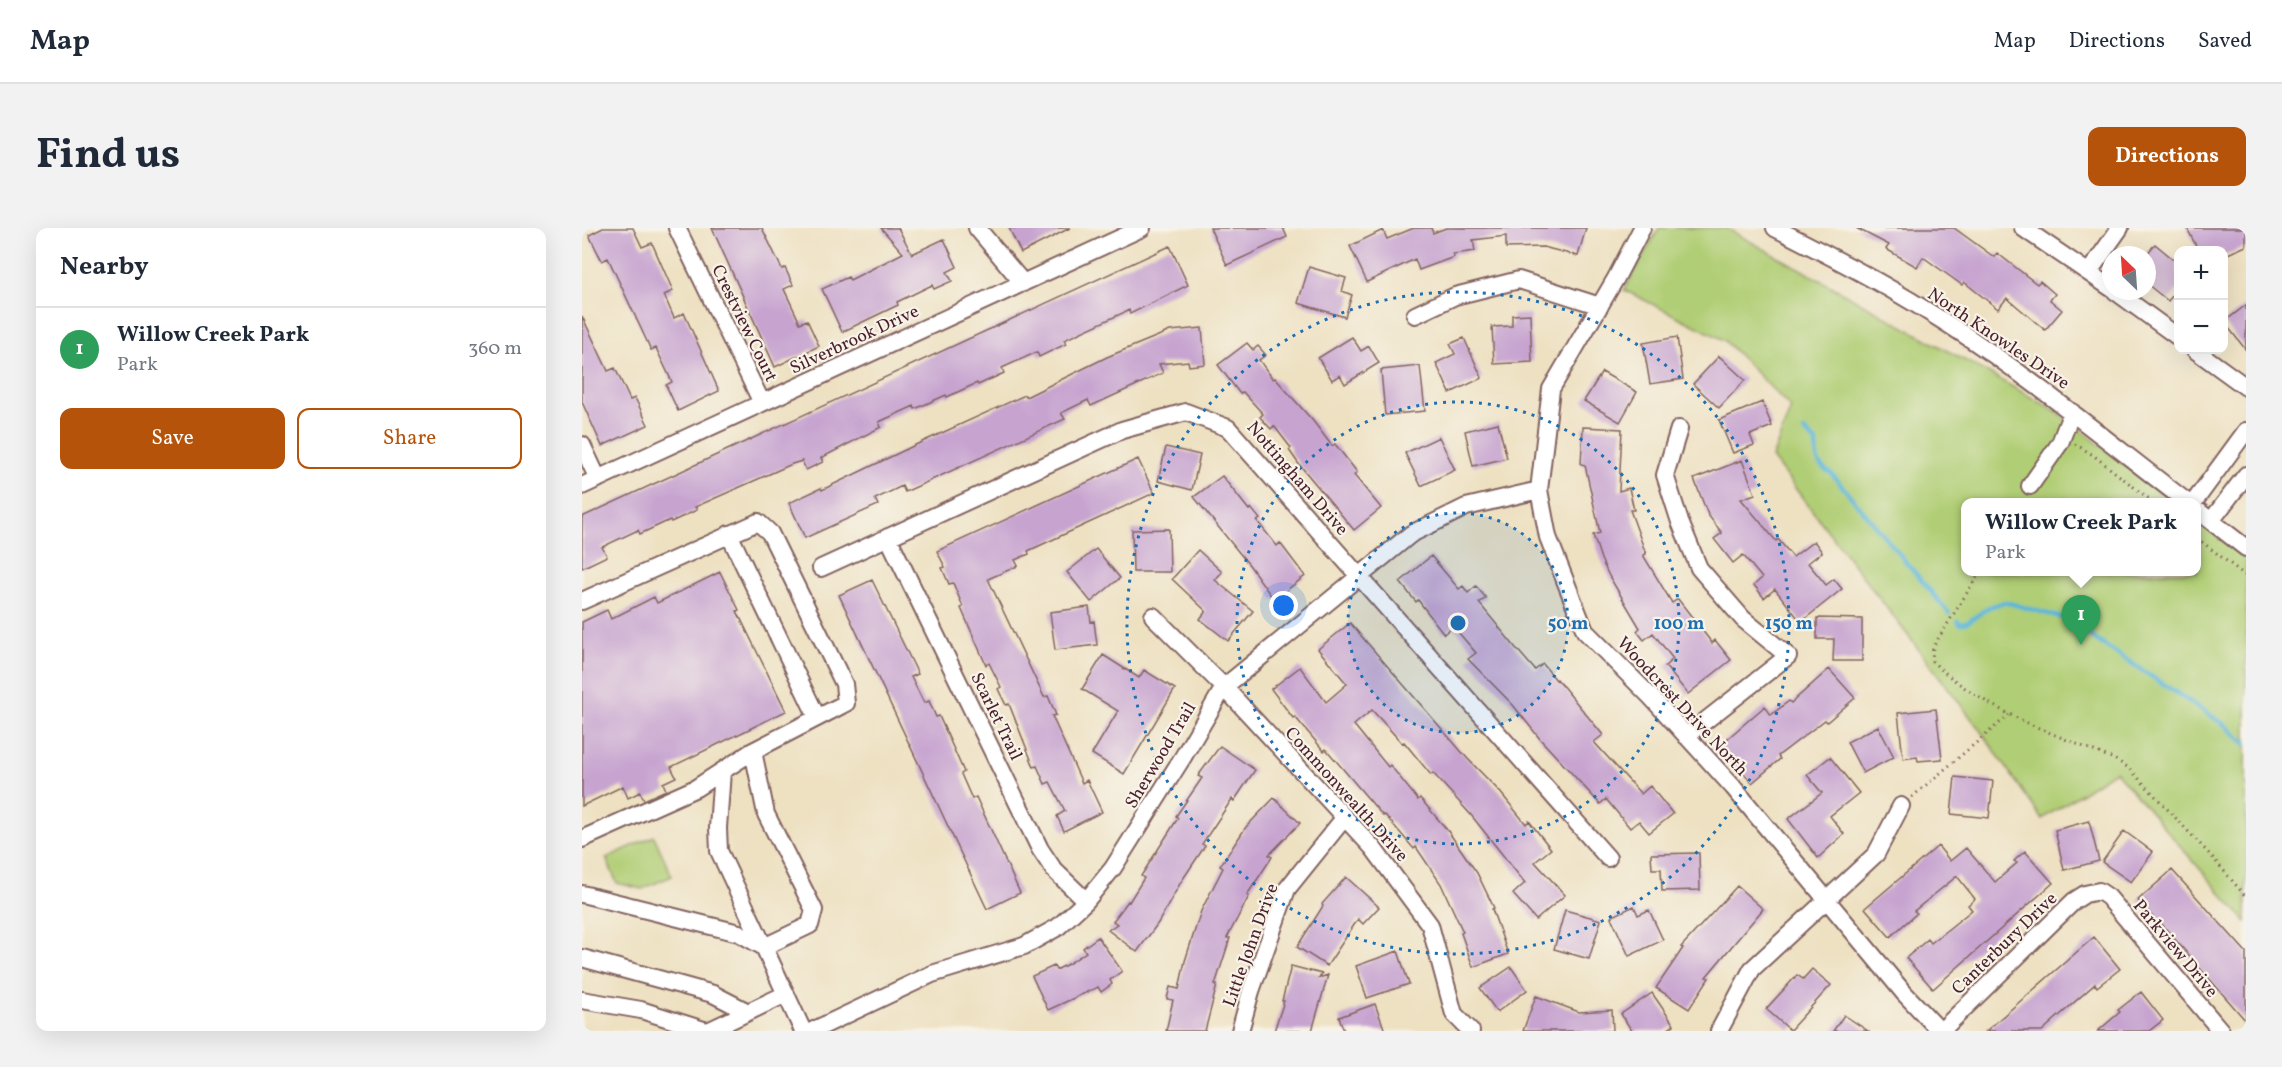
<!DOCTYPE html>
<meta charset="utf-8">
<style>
body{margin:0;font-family:Vollkorn,serif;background:#f2f2f3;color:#1f2937}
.controls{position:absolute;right:18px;top:18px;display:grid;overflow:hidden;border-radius:12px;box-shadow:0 6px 24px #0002}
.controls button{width:54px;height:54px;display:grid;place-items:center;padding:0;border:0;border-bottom:2px solid #e0e1e3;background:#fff;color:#1f2937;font:30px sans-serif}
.compass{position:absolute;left:1520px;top:18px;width:54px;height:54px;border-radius:50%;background:#fff;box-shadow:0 6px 24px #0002;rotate:335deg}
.you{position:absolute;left:702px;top:378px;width:21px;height:21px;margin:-15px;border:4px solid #fff;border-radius:50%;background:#1a73e8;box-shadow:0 0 0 9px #1a73e833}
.badge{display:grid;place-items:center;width:39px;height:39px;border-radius:50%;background:#b45309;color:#fff;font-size:20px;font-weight:700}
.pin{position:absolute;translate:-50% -50px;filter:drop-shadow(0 2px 3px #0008)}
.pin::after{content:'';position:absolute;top:32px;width:21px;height:18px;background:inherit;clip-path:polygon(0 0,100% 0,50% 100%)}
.popup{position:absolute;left:1379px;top:270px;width:240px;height:78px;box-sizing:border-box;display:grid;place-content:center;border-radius:12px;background:#fff;filter:drop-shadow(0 2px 4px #0005);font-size:20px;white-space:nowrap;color:#747a83}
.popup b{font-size:22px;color:#1f2937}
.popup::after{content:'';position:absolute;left:50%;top:100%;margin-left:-12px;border:12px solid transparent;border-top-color:#fff}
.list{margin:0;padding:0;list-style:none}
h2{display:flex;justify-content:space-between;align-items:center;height:78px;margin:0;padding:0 24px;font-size:26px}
h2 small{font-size:20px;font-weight:400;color:#747a83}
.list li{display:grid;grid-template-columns:39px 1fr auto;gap:18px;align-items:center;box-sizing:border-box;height:84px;padding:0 24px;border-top:2px solid #e0e1e3}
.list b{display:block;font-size:22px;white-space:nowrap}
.list p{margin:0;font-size:20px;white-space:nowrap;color:#747a83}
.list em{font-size:20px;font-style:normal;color:#747a83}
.actions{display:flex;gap:12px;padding:18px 24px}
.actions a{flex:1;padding:14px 0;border:2px solid #b45309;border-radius:12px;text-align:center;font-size:21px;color:#b45309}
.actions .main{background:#b45309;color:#fff}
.map{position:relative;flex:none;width:1664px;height:803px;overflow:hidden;border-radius:12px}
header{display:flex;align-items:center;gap:36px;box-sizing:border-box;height:84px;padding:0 30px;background:#fff;border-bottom:2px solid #e0e1e3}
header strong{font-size:28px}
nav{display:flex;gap:33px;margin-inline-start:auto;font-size:21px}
.intro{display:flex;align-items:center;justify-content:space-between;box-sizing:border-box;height:144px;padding:0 36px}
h1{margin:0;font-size:42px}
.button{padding:15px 27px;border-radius:12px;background:#b45309;color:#fff;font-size:21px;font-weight:700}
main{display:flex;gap:36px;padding:0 36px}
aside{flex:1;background:#fff;border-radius:12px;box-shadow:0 6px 24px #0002}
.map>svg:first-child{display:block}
.green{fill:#b0ce74;stroke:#7d7650;stroke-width:1.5}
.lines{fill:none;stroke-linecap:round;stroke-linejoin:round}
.stream{stroke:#5ab6d8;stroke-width:4.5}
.building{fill:#c7a4d0}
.minor-casing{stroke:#836360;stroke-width:20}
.path{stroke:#836360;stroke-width:3;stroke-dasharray:1.5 4.5;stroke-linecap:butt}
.minor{stroke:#fff;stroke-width:16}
.ring{fill:none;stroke:#1f6fb2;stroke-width:3;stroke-dasharray:3 6}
.labels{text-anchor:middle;stroke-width:4.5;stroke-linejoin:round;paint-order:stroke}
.street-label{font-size:18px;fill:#4a1f2b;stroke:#f7f3e8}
.centre{fill:#1f6fb2;stroke:#f7f3e8;stroke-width:3}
.ring-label{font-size:18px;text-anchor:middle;font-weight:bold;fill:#1f6fb2;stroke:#f7f3e8;stroke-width:4.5;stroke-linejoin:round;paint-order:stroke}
</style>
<header>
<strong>Map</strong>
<nav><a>Map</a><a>Directions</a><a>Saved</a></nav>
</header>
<div class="intro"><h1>Find us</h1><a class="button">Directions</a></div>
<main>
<aside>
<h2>Nearby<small></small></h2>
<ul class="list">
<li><span class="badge" style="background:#2e9e5b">1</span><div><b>Willow Creek Park</b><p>Park</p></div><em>360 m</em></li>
</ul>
<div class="actions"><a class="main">Save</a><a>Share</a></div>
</aside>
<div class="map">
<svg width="1664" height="803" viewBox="0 0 1664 803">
<rect width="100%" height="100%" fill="#f7f3e8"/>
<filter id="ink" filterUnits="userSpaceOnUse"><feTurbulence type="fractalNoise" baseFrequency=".0167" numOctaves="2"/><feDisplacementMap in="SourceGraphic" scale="12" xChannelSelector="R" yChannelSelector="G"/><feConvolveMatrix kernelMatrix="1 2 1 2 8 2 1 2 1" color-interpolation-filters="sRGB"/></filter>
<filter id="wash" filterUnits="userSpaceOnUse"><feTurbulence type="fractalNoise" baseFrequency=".008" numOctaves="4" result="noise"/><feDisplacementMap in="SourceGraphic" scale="24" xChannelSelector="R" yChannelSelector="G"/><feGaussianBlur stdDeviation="1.35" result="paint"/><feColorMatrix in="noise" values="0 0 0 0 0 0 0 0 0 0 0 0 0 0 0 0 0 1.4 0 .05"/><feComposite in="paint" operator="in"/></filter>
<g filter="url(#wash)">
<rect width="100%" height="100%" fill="#eee1c2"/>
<path class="green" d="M1077,0H1144L1474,183L1591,274H1384V344H1615V293L1664,331V694L1533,543L1460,591L1399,503L1190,230L1209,180L1142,112L1042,62Z
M72,608L90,648L60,661L35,655L24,630Z"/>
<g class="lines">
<path class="stream" d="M1222,203L1234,214C1234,229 1234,238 1249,245L1367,385
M1376,393L1378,396L1386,394L1407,379L1423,374L1481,390L1643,497L1664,516"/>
</g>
<g id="blocks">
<path class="building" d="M21,0H51L60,19L70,15L91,63L82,67L92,90L102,85L137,163L96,183L84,157L90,154L74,120L69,122L26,30L20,33L7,7Z
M130,0H180L200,41L203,40L211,57L202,61L218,95L225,92L237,118L193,139Z
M299,0H316L330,26L362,11L375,39L365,44L370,53L352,61L350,57L315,74L316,77L260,104L240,61L266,49L268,52L321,25Z
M427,0H488L439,25Z
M628,0H701L705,9L645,37Z
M832,0H849L851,5L864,0H1004L996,28L961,19L924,20V8L891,12L893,23L871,26L872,29L837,42L833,31L785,54L768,18L801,2L805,11Z
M1274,0H1372L1412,29L1415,25L1455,56L1458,53L1473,66L1468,72L1480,82L1463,102L1425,70L1416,81L1382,54L1380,57L1341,29L1335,39L1304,21L1307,17Z
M1605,0H1664V18L1641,28V22H1616Z
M1573,16L1596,35V61L1586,73L1565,56V26Z
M588,18L606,57L548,86L547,82L482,112L484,116L457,129L455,124L420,140L422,145L396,157L395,155L365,169L364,167L333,181L332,178L297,194L299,199L239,230L241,234L224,242L220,233L210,236L113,279L115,282L89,294L88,292L58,306L56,302L20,319L25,328L0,340V289Z
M727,39L764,50L760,63L770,67L763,89L716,75Z
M1664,77V122L1642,94Z
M948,86L950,134L912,136L910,99L930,98V87Z
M0,88L26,143L33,140L48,172L53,170L66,197L20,218L0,174Z
M620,100L623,136L607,138L606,133L577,136L581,145L509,178L506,172L479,185L483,191L323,264L320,258L293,271L296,277L223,310L207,275L239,260L240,262L329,219L443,167L444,169L525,129L588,103Z
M770,109L779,123L787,118L797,135L763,156L758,147L750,152L736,130Z
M1095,109L1101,151L1068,156L1061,115Z
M882,110L900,150L868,165L854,135L873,126L868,116Z
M665,115L671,122L676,118L684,127L677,132L691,151L693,150L731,193L750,218L753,216L775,244L772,247L799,280L772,302L716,235L707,222L709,220L692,198L689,201L678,189L681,186L661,164L658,166L636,137Z
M1137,128L1163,152L1137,180L1111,156Z
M838,138L843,183L803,187L799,142Z
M1020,144L1055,164L1038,194L1002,173Z
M1180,174L1190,198L1168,207L1172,217L1151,225L1137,192Z
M916,195L925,230L891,238L883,203Z
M1001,199L1040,201L1037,263L1047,260L1052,282H1048L1064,326L1061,327L1090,375L1096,371L1130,415L1133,412L1149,432L1106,466L1083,438L1091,431L1071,405L1062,412L1055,403L1058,400L1027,348L1019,331L1011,307L1018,305L1003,237L999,236Z
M857,209L873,242L839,258L823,225Z
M584,219L618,227L610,262L576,253Z
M556,231L572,265L446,323L447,326L433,332L436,338L406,351L462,469L466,468L474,487L470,488L500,555L505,552L520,584L482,603L475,588L483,583L468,554L463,556L455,538L452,539L427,476L424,477L416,461L419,459L407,435L404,437L386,396L379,380L381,379L371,355L367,356L360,340L363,339L355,323Z
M1160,232L1173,266L1159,271L1194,313L1196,311L1211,329L1232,313L1240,324L1226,335L1244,357L1252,351L1260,361L1219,394L1193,361L1182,370L1172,357L1180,350L1161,327L1151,335L1132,311L1140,305L1126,287L1112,251Z
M640,248L667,282L669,280L678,291L675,293L695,318L698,315L723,348L692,372L668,338L612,269Z
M587,301L588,344H551L550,302Z
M514,321L538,350L509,374L485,344Z
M616,322L640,344L633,352L671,383L646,413L618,391L624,383L590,351Z
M849,328L877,361L881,358L886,365L894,358L904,370L897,375L933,419L953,442L961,436L974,452L975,451L1021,507L1012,514L1059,566L1068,558L1091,586L1067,605L1057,593L1048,600L1024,571L1018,576L958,511L931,477L886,431L894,425L871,398L862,406L836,372L834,374L818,354Z
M138,344L157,382L155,383L204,483L89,539L94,549L81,555L84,562L62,572L58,564L46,570L41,558L0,578V394L25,382L29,391L72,369L75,375Z
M290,352L336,446L329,449L342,475L347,473L354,489L357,488L382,544L379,546L390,571L394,569L438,665L405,681L257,367Z
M507,379L509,394L512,393L515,417L473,422L468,384Z
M1235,390L1280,391V433H1251L1252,411H1235Z
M768,395L885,530L918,564L944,596L947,593L969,621L953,634L983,667L954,692L931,666L943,655L889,587L851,545L849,547L822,514L820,515L790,482L772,497L806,539L808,537L836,572L838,570L866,603L895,645L912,680L910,681L926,726L891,739L879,705L881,704L859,656L834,619L832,621L803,587L801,588L744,521L742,523L713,489L711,490L689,461L718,439L744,474L765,456L736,421Z
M521,427L557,450L562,442L593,461L542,546L510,526L536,483L500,461Z
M1247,441L1273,470L1245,494L1243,492L1196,528L1198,531L1170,555L1138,517L1183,478L1189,487L1207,473L1209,475Z
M1354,481L1360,531L1336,533L1335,529L1321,531L1316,485Z
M1296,498L1312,529L1281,545L1265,514Z
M638,518L673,542L652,573L650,571L620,616L623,618L599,654L576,695L555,724L526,702L535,696L531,693L546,673L547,674L562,650L559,648L596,590L594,588L620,550L616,548Z
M1248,529L1277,565L1248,588L1262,606L1236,630L1206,591L1240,565L1225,547Z
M1373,549L1411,553L1407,590L1369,586Z
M692,570L718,595L687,627L690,629L665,667L667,668L645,710H648L633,757H635L623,803H584L591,772L585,771L588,759L597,761L603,733L619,683L641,640L638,638L664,599Z
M1507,593L1517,633L1482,642L1473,602Z
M1542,603L1571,624L1549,654L1520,634Z
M1356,618L1368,633L1384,620L1413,654L1435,635L1432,633L1443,623L1471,655L1351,761L1324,730L1346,711L1349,715L1390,682L1386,677L1393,671L1375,648L1332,683L1335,685L1308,709L1283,680Z
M1117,625L1118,662L1080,663L1079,641H1070L1069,626Z
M1590,642L1664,724V793L1577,693L1575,694L1556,672Z
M764,649L797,679L781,696L776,691L745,738L715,719L741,678L740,676Z
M1155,658L1181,681L1124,749L1127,750L1107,781L1074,760L1101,720L1099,719Z
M1052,678L1056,687L1067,682L1081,712L1047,728L1029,689Z
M983,682L1019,692L1007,731L972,721Z
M516,709L540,743L528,752L530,756L519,764L516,759L466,782L450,748L472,738L474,742L486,736L504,724L501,720Z
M1512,709L1538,741L1515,759L1513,756L1460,803H1404Z
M816,723L827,756L785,770L774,738Z
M709,738L740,746L737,750L746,747L730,803H692L702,773H700Z
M929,739L945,762L915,784L898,760Z
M1230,741L1249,757L1208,802L1184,781L1215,747L1221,751Z
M1559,764L1581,792L1567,803H1516L1538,784L1536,782Z
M1070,765L1092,797L1083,803H1050L1039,786Z
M954,768L997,784L1030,782L1031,803H941Z
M793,776L803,803H762L757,789Z
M1262,787L1286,803H1251Z"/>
</g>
</g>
<g filter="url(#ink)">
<use href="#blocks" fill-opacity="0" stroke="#836360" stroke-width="1.5"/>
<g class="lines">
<g class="minor-casing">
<path id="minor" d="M95,0L180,175
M395,0L441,55
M1060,0L1034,50L969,161L957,262L966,309L1003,403L1069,469L1151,559L1322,765L1358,803
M1193,0C1244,26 1296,52 1345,83C1437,139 1520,209 1605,274
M1441,0L1529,60
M1507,44L1538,0
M1533,63L1596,109
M833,87L873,68L937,52L1018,78
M1613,122L1664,159
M1097,201L1083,247L1098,294L1117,340L1161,391L1206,428L1104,508
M0,217L16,251
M0,258L560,0
M1448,258L1478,215L1490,184
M1612,274L1664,203
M1615,282L1664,320
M1629,293L1664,247
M147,306L235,489
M306,309L458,621L472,642L504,673
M239,340L540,202L604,184L646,200L1026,630
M0,373L176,294L188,305L262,456L264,475L171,523L184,586L232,682L228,697L182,719L221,803
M571,388L642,459L791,620L848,697L872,786L889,803
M140,543L136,600L137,623L182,719
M0,611L114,560L171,523
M0,666L157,705L182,719
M0,730L131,766L166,784
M0,772L59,782L125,803
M126,803L204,766
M230,803L350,746L442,718L476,699L504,673L531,640L601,529L642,459L829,306L884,279L957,262
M658,803L669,763L705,661L763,589
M1137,803L1170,741L1294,626L1319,578
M1359,803L1492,673L1503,666L1517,663L1526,669L1639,803"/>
</g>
<path class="path" d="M1493,216L1511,227L1571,274
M1615,310L1664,348
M1398,344L1351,419L1350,433C1401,482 1469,505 1532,531L1547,540L1631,630L1664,669
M1330,569L1427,487"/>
<use href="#minor" class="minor"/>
</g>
</g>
<circle cx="876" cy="395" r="110" fill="#1f6fb2" fill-opacity=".12"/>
<g class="ring">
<circle cx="876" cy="395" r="110"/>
<circle cx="876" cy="395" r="221"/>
<circle cx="876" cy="395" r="331"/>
</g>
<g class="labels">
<g class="street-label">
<text transform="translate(163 95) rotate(64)" y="6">Crestview Court</text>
<text transform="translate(1417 110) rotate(34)" y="6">North Knowles Drive</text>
<text transform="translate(272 111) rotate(-25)" y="6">Silverbrook Drive</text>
<text transform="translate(716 250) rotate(49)" y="6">Nottingham Drive</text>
<text transform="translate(1101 478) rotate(47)" y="6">Woodcrest Drive North</text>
<text transform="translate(415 488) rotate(64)" y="6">Scarlet Trail</text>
<text transform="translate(578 527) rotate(-59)" y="6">Sherwood Trail</text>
<text transform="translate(765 566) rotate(48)" y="6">Commonwealth Drive</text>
<text transform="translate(1422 715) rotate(-44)" y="6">Canterbury Drive</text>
<text transform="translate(668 717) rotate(-70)" y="6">Little John Drive</text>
<text transform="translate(1594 720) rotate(50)" y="6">Parkview Drive</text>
</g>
</g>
<circle cx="876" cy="395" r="9" class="centre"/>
<g class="ring-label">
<text x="986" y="401">50 m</text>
<text x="1097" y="401">100 m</text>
<text x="1207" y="401">150 m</text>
</g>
</svg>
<div class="controls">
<button>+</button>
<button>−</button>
</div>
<svg class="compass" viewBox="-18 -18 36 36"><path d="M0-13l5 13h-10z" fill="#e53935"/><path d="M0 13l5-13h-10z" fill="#747a83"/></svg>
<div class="you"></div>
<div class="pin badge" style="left:1499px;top:417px;background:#2e9e5b">1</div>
<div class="popup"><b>Willow Creek Park</b>Park</div>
</div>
</main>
